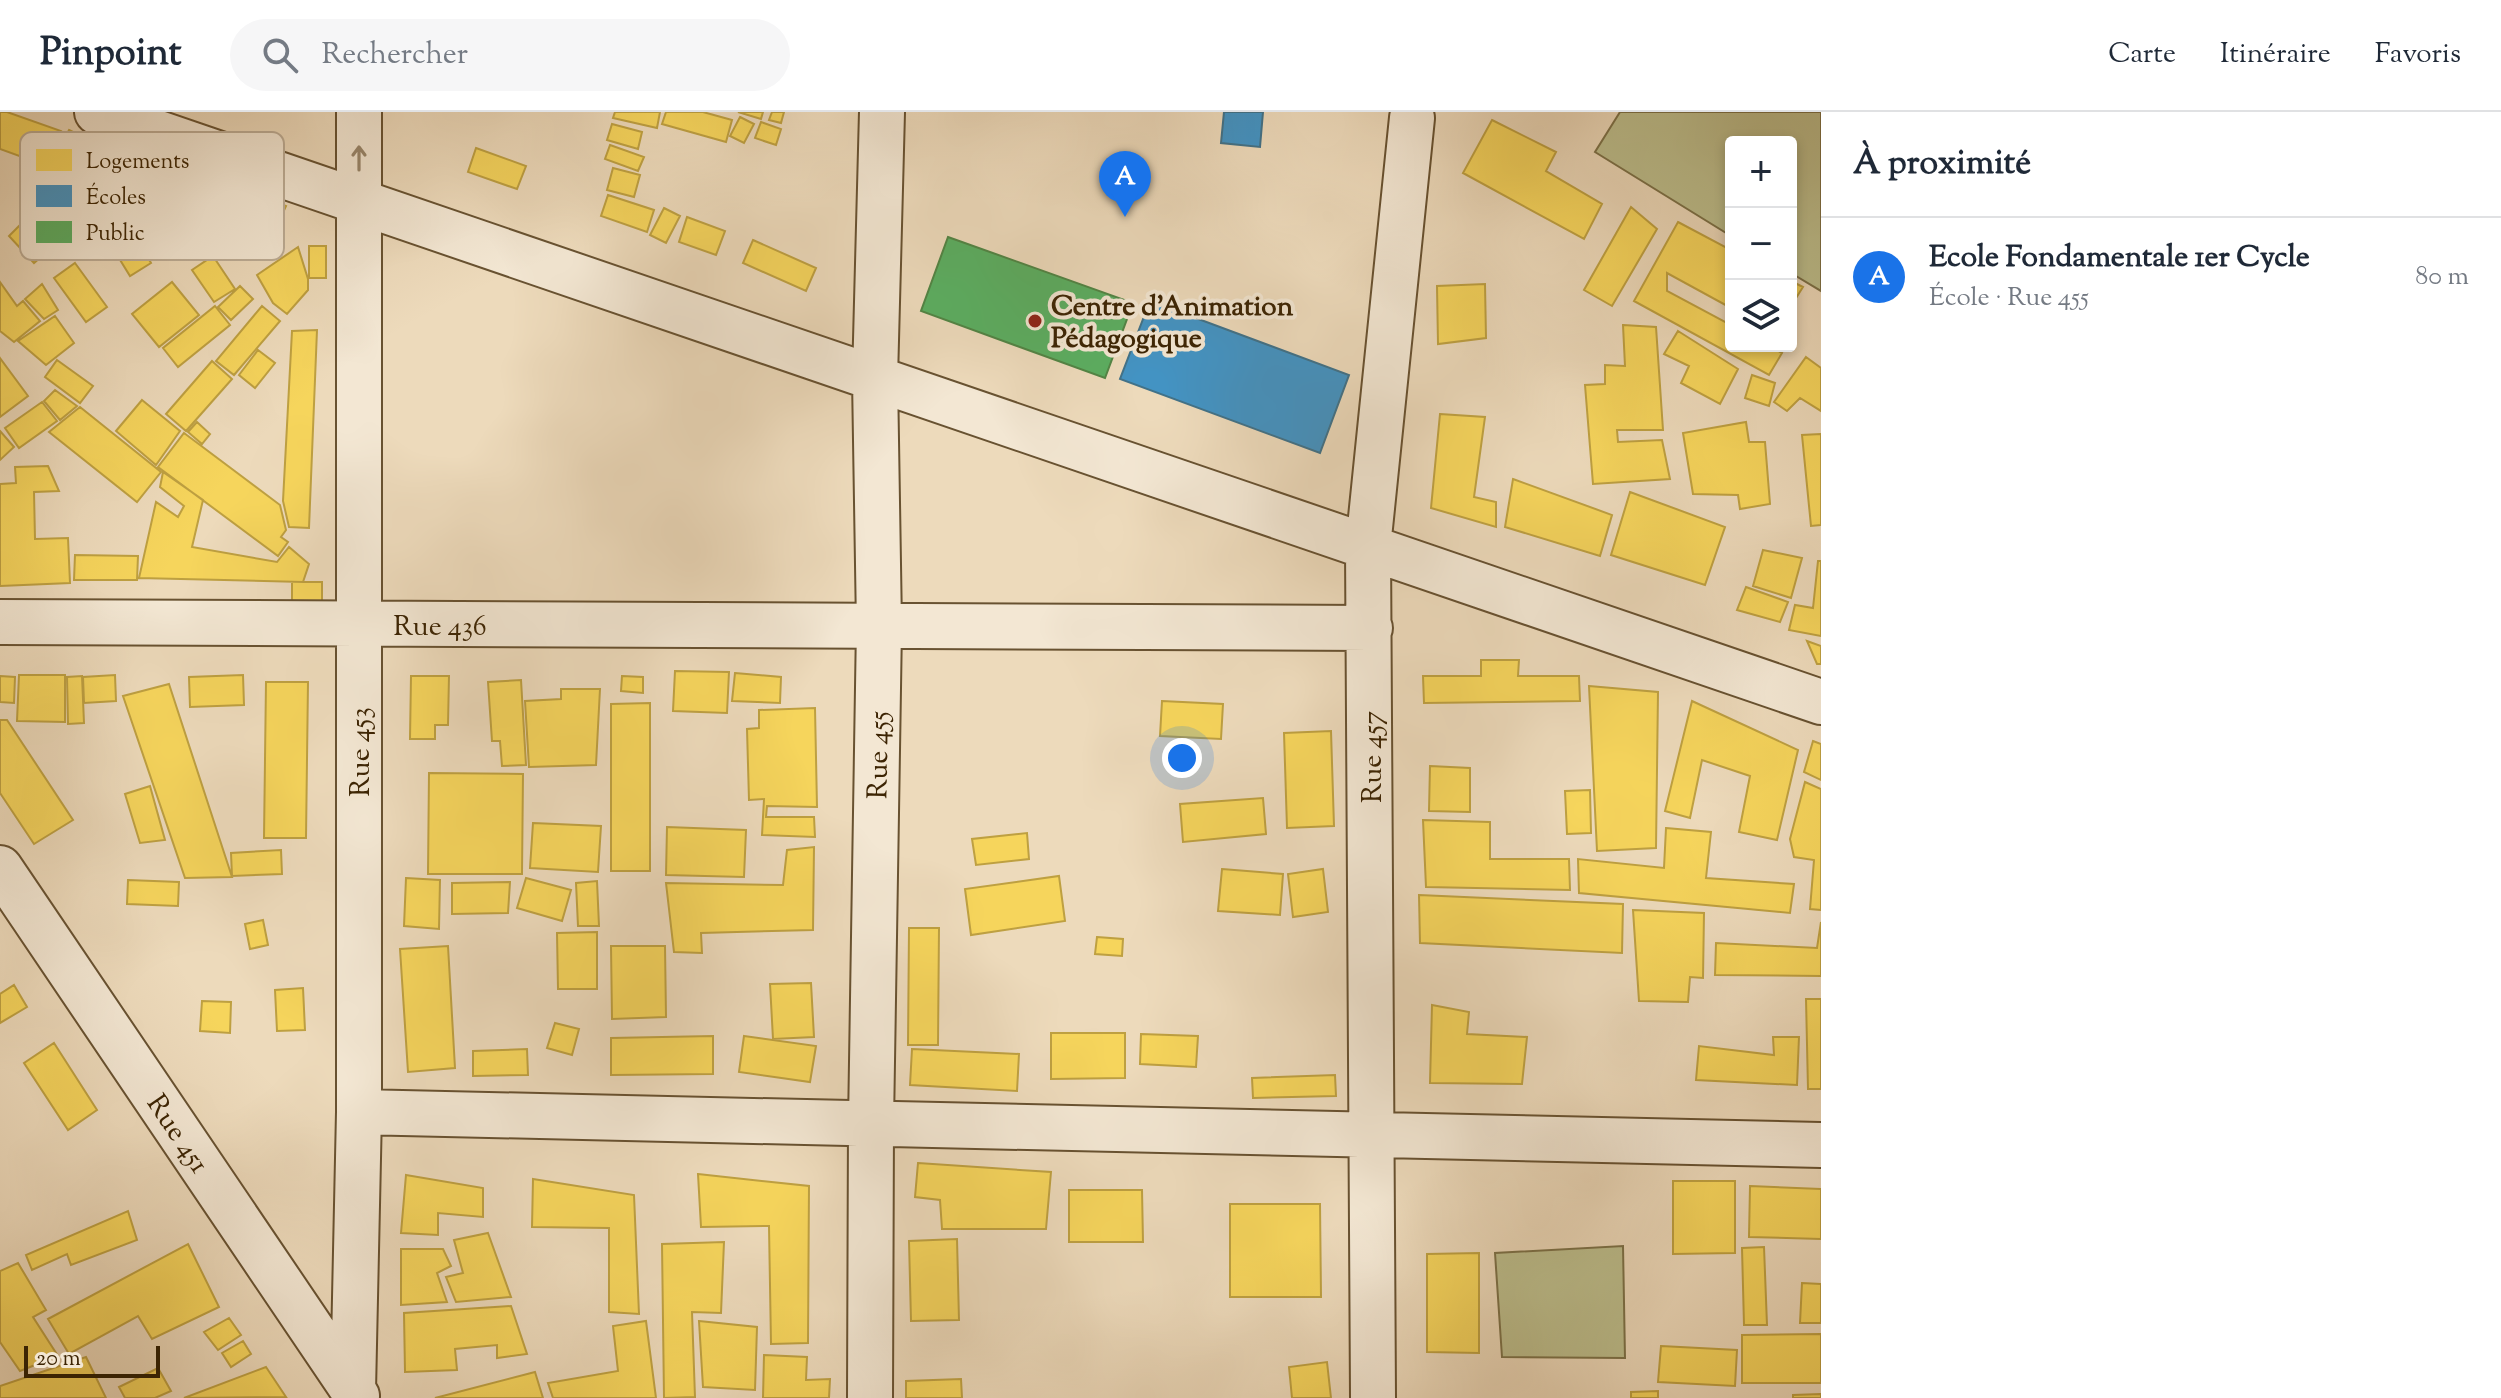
<!DOCTYPE html>
<html lang="fr">
<meta charset="utf-8">
<style>
body{margin:0;font-family:"Sorts Mill Goudy",serif;background:#f6f6f7;color:#1f2937}
.controls{position:absolute;right:24px;top:24px;display:grid;overflow:hidden;border-radius:8px;box-shadow:0 4px 12px #0003}
.controls button{width:72px;height:72px;display:grid;place-items:center;padding:0;border:0;border-bottom:2px solid #e0e1e3;background:#fff;color:#1f2937;font:40px sans-serif}
.scale{position:absolute;left:24px;bottom:20px;width:136px;box-sizing:border-box;padding-left:8px;border:4px solid #3c2403;border-top:0;font-size:22px;line-height:28px;white-space:nowrap;color:#3c2403;-webkit-text-stroke:6px #f3e7d3;paint-order:stroke}
.you{position:absolute;left:1182px;top:646px;width:28px;height:28px;margin:-20px;border:6px solid #fff;border-radius:50%;background:#1a73e8;box-shadow:0 0 0 12px #1a73e833}
.badge{display:grid;place-items:center;width:52px;height:52px;border-radius:50%;background:#1a73e8;color:#fff;font-size:26px;font-weight:700}
.pin{position:absolute;translate:-50% -66px;filter:drop-shadow(0 2px 4px #0008)}
.pin::after{content:'';position:absolute;top:42px;width:28px;height:24px;background:inherit;clip-path:polygon(0 0,100% 0,50% 100%)}
.list{margin:0;padding:0;list-style:none}
h2{display:flex;justify-content:space-between;align-items:center;height:104px;margin:0;padding:0 32px;font-size:34px}
h2 small{font-size:26px;font-weight:400;color:#747a83}
.list li{display:grid;grid-template-columns:52px 1fr auto;gap:24px;align-items:center;box-sizing:border-box;height:120px;padding:0 32px;border-top:2px solid #e0e1e3}
.list b{display:block;font-size:30px;white-space:nowrap}
.list p{margin:0;font-size:26px;white-space:nowrap;color:#747a83}
.list em{font-size:26px;font-style:normal;color:#747a83}
.icon{flex:none;width:44px;height:44px;fill:none;stroke:currentColor;stroke-width:2;stroke-linecap:round;stroke-linejoin:round}
.map{position:relative;flex:none;width:1821px;height:1286px;overflow:hidden}
header{display:flex;align-items:center;gap:48px;box-sizing:border-box;height:112px;padding:0 40px;background:#fff;border-bottom:2px solid #e0e1e3}
header strong{font-size:38px}
nav{display:flex;gap:44px;margin-inline-start:auto;font-size:28px}
.search{width:560px;height:72px;background:#f6f6f7;display:flex;align-items:center;gap:20px;box-sizing:border-box;padding:0 28px;border-radius:44px;color:#747a83;font-size:30px}
main{display:flex}
aside{flex:1;background:#fff}
.map>svg:first-child{display:block}
.green{fill:#bcbe8d;stroke:#7c7148;stroke-width:2}
.homes{fill:#f6d55c;stroke:#bea041;stroke-width:2}
.schools{fill:#4393c3;stroke:#417289;stroke-width:2}
.public{fill:#5aae61;stroke:#518545;stroke-width:2}
.lines{fill:none;stroke-linecap:round;stroke-linejoin:round}
.minor-casing{stroke:#685231;stroke-width:48}
.minor{stroke:#f3e7d3;stroke-width:44}
.oneway{stroke:#98866b}
.poi-dot{fill:#8f2418;stroke:#f3e7d3;stroke-width:3}
.labels{text-anchor:middle;stroke-width:8;stroke-linejoin:round;paint-order:stroke}
.poi-label{font-size:28px;font-weight:bold;fill:#3c2403;stroke:#f3e7d3;text-anchor:start}
.street-label{font-size:28px;fill:#3c2403;stroke:#f3e7d3}
.key{fill:#f3e7d3;stroke:#bcac95;stroke-width:2}
.key-label{font-size:22px;fill:#3c2403}
</style>
<header>
<strong>Pinpoint</strong>
<div class="search"><svg class="icon" aria-label="search" viewBox="0 0 24 24"><circle cx="10" cy="10" r="6"/><path d="M15 15l6 6"/></svg>Rechercher</div>
<nav><a>Carte</a><a>Itinéraire</a><a>Favoris</a></nav>
</header>
<main>
<div class="map">
<svg width="1821" height="1286" viewBox="0 0 1821 1286">
<rect width="100%" height="100%" fill="#eddabb"/>
<filter id="stains"><feTurbulence type="fractalNoise" baseFrequency=".0025" numOctaves="4"/><feColorMatrix values="0 0 0 0 .2 0 0 0 0 .09 0 0 0 0 .02 0 0 0 .5 -.17"/></filter>
<radialGradient id="worn" r=".72"><stop offset=".6" stop-color="#630" stop-opacity="0"/><stop offset="1" stop-color="#630" stop-opacity=".3"/></radialGradient>
<path class="green" d="M1620,0H1821V179L1791,161V30H1731V124L1595,40Z
M1623,1134L1625,1246L1502,1245L1495,1141Z"/>
<path class="homes" d="M0,0H7L61,19L47,54L0,37Z
M615,0H660L657,16L613,6Z
M666,0H703L732,8L726,30L662,12Z
M738,0H763L761,7Z
M772,0H784L781,11L769,8Z
M740,5L754,12L744,31L730,24Z
M1492,8L1556,40L1546,59L1602,92L1584,127L1463,61Z
M761,10L781,17L776,33L755,26Z
M612,12L642,20L638,37L607,28Z
M69,18L91,29L76,55L55,44Z
M610,33L644,45L638,59L605,47Z
M476,36L526,54L517,77L468,60Z
M613,56L640,63L634,85L607,78Z
M608,83L654,98L647,120L601,104Z
M264,85L286,94L271,127L250,116Z
M1631,95L1657,117L1612,194L1584,178Z
M664,96L680,104L666,131L650,123Z
M687,105L725,119L716,143L679,130Z
M23,110L49,138L34,151L9,124Z
M1678,110L1731,138V196L1667,161V179L1731,213V234H1769L1782,241L1769,263L1634,189Z
M131,117L151,151L130,164L109,130Z
M753,128L816,156L806,179L743,151Z
M309,134H326V166H309Z
M298,135L308,167V178L287,202L273,191L257,163Z
M213,144L235,177L214,190L192,158Z
M75,151L107,195L86,210L54,166Z
M1791,169L1803,175L1791,194Z
M0,170L17,194L23,189L40,209L14,230L0,219Z
M172,170L199,203L159,235L132,202Z
M42,172L58,198L44,207L25,187Z
M1485,172L1486,226L1438,232L1437,174Z
M240,174L253,187L231,208L218,195Z
M215,194L230,213L178,255L163,236Z
M262,194L280,209L234,263L216,249Z
M55,204L74,231L46,253L18,229Z
M1623,213L1656,215L1663,318H1617L1618,330L1662,328L1670,367L1593,372L1585,273L1605,272V253L1625,254Z
M317,218L309,416L289,415L283,389L292,219Z
M1678,219L1738,257L1720,292L1681,271L1689,254L1664,242Z
M258,238L275,251L255,276L239,263Z
M1806,245L1821,256V299L1800,286L1787,299L1774,290Z
M0,246L28,284L0,305Z
M57,248L93,274L80,291L45,265Z
M212,249L232,267L186,319L166,302Z
M1752,263L1775,271L1769,294L1745,286Z
M55,278L77,294L60,308L44,289Z
M142,288L180,319L156,353L116,319Z
M42,290L57,309L19,336L5,316Z
M80,295L161,360L137,390L49,320Z
M1440,302L1485,305L1474,385L1496,390V415L1431,396Z
M197,310L210,322L202,332L188,320Z
M1746,310L1749,330H1765L1770,392L1740,397L1738,383L1693,382L1683,321Z
M0,319L14,335L0,348Z
M184,321L280,393L286,418L281,425L288,430L278,444L158,355Z
M1821,322V413L1811,414L1802,323Z
M48,354L59,379L34,380L35,427L68,426L70,471L0,474V372L16,371L15,355Z
M163,360L203,388L192,435L277,450L289,435L309,452L303,470L139,466L156,390L178,405L184,394L160,375Z
M1513,367L1612,403L1600,444L1505,415Z
M1630,380L1725,415L1705,473L1611,443Z
M1763,438L1802,446L1791,486L1753,474Z
M75,443L138,444L137,468H74Z
M1818,449H1821V524L1789,518L1795,493L1813,496Z
M292,470H322V494L292,495Z
M1746,475L1788,490L1780,510L1737,498Z
M1807,529L1821,534V552H1817Z
M1481,548H1519L1518,564H1579L1580,589L1424,591L1423,564H1481Z
M675,559L729,560L727,601L673,599Z
M735,561L781,565L780,591L732,589Z
M19,563H65V610L17,609Z
M115,563L116,589L84,591L83,565Z
M243,563L244,593L190,595L189,565Z
M0,564L15,565L14,591L0,590Z
M82,564L84,611L68,612L67,565Z
M411,564H449L448,613H435V627H410Z
M622,564L643,565V581L621,579Z
M521,568L526,653L502,654L500,629H492L488,570Z
M266,570H308L306,726H264Z
M169,572L232,765L185,766L123,584Z
M1589,574L1658,580L1656,736L1597,739Z
M561,577H600L596,653L529,655L525,589L561,587Z
M1162,589L1223,592L1221,627L1160,624Z
M1692,589L1798,638L1777,728L1739,720L1750,664L1702,648L1690,706L1665,699Z
M650,591V759H611V592Z
M815,596L817,695L767,694L766,705H814L815,725L762,723L764,687L749,688L747,617L759,616V598Z
M0,608H7L73,708L34,732L0,681Z
M1331,619L1334,714L1287,716L1284,621Z
M1813,629L1821,632V668L1804,660Z
M1430,654L1470,656V700L1429,699Z
M429,661L523,662L522,762H428Z
M1805,670L1821,677V798L1810,797L1814,748L1794,745L1790,727Z
M150,674L165,728L140,731L125,682Z
M1590,678L1591,721L1567,722L1565,679Z
M1263,686L1266,722L1183,730L1180,692Z
M1423,708L1490,710V747H1569L1570,778L1426,775Z
M533,711L601,714L598,760L530,756Z
M667,715L746,718L744,765L666,763Z
M1666,716L1711,720L1706,766L1794,772L1790,801L1579,781L1578,747L1664,756Z
M1027,721L1029,747L976,753L972,727Z
M814,735L813,818L701,821L702,841L674,840L666,771L783,773L787,738Z
M281,738L282,762L232,764L231,741Z
M1222,757L1283,762L1280,803L1218,799Z
M1323,757L1328,800L1293,805L1288,762Z
M1059,764L1065,809L971,823L965,777Z
M406,766L440,768L439,817L404,814Z
M526,766L571,778L562,809L517,796Z
M128,768L179,770L178,794L127,792Z
M597,769L599,814H578L576,771Z
M510,770L508,801L452,802V771Z
M1419,783L1623,792L1622,841L1420,831Z
M1633,798L1704,801L1703,866L1690,865L1688,890L1639,889Z
M263,808L268,833L250,837L245,812Z
M1821,810V864L1715,863L1716,831L1817,836Z
M909,816H939L938,933H908Z
M597,820V877H558L557,821Z
M1097,825L1123,827L1122,844L1095,842Z
M448,834L455,956L408,960L400,837Z
M611,834H665L666,905L612,907Z
M811,871L814,925L773,927L770,872Z
M14,873L27,895L0,911V882Z
M303,876L305,918L277,919L275,878Z
M1806,887H1821V977H1808Z
M202,889L231,890L230,921L200,919Z
M1432,893L1469,900L1467,922L1527,925L1522,972L1430,971Z
M555,911L579,917L572,943L547,936Z
M1051,921H1125V966L1051,967Z
M1141,922L1198,924L1196,955L1140,952Z
M713,924V962L611,963V926Z
M744,924L816,934L810,970L739,960Z
M1773,925H1799L1797,973L1696,968L1699,934L1774,943Z
M54,931L97,998L68,1018L24,951Z
M527,937L528,963L473,964V939Z
M912,937L1019,942L1017,979L910,973Z
M1335,963L1336,984L1253,986L1252,966Z
M918,1051L1051,1060L1046,1117H942L940,1088L915,1085Z
M698,1062L809,1074L808,1231L771,1232L769,1114L701,1115Z
M406,1063L483,1076V1105L438,1101V1123L401,1121Z
M533,1067L634,1083L639,1202L609,1200V1116L532,1115Z
M1673,1069H1735V1141L1673,1142Z
M1750,1074L1821,1077V1127L1749,1125Z
M1069,1078H1142L1143,1130H1069Z
M1230,1092H1320L1321,1185H1230Z
M128,1099L137,1128L71,1153L67,1142L32,1158L26,1143Z
M488,1121L511,1185L456,1190L446,1165L463,1161L454,1128Z
M957,1127L959,1208L911,1209L909,1129Z
M724,1130L721,1201L692,1200L695,1285L664,1286L662,1132Z
M188,1132L219,1195L152,1227L138,1204L69,1242L48,1207Z
M1764,1135L1767,1213H1744L1742,1136Z
M401,1137H443L451,1154L437,1161L447,1190L401,1193Z
M1479,1141V1241L1427,1240V1142Z
M18,1151L46,1198L33,1205L58,1244L20,1259L0,1230V1159Z
M1802,1171L1821,1172V1211H1800Z
M511,1194L527,1242L497,1246V1233L455,1237L457,1258L405,1260L404,1201Z
M229,1206L241,1223L218,1238L204,1220Z
M646,1209L656,1286H553L548,1271L618,1259L613,1214Z
M699,1209L757,1215L755,1278L703,1275Z
M1821,1222V1271H1742V1223Z
M243,1229L251,1242L231,1255L222,1241Z
M1661,1234L1737,1238L1735,1274L1658,1270Z
M764,1243L807,1245L806,1268L830,1267L829,1286H763Z
M86,1245L106,1286H0V1274Z
M1327,1250L1331,1286H1292L1289,1255Z
M266,1255L286,1285L184,1286Z
M158,1256L171,1279L155,1286H125L119,1275Z
M535,1260L543,1286H435Z
M961,1267L962,1286H906V1269Z
M1658,1279V1286H1631V1280Z
M1821,1282V1286H1793V1283Z"/>
<path class="schools" d="M1224,0H1263L1260,35L1221,31Z
M1150,189L1349,263L1320,341L1120,267Z"/>
<path class="public" d="M948,125L1133,191L1105,266L921,199Z"/>
<g class="lines">
<g class="minor-casing">
<path id="minor" d="M97,0L1821,590
M0,510L1370,516
M0,756L357,1284
M359,1000L1821,1033
M353,1279L359,1000V0
M870,1286L871,1012L879,514L875,266L882,0
M1373,1286L1368,435L1412,6"/>
</g>
<use href="#minor" class="minor"/>
</g>
<defs><path id="oneway-shaft" d="M-6 0H5M1.5-3L5.5 0L1.5 3" fill="none" stroke-width="1.6" stroke-linecap="round" stroke-linejoin="round" transform="scale(2)"/></defs>
<use class="oneway" href="#oneway-shaft" transform="translate(359 46) rotate(-90)"/>
<circle class="poi-dot" cx="1035" cy="209" r="8"/>
<g class="labels">
<g class="poi-label">
<text x="1051" y="203">Centre d'Animation<tspan x="1051" dy="32">Pédagogique</tspan></text>
</g>
<g class="street-label">
<text x="440" y="523">Rue 436</text>
<text transform="translate(359 640) rotate(-90)" y="10">Rue 453</text>
<text transform="translate(877 643) rotate(-89)" y="10">Rue 455</text>
<text transform="translate(1371 645) rotate(-90)" y="10">Rue 457</text>
<text transform="translate(179 1021) rotate(56)" y="10">Rue 451</text>
</g>
</g>
<rect x="20" y="20" width="264" height="128" rx="12" class="key"/>
<rect x="36" y="37" width="36" height="22" fill="#f6d55c"/>
<rect x="36" y="73" width="36" height="22" fill="#4393c3"/>
<rect x="36" y="109" width="36" height="22" fill="#5aae61"/>
<g class="key-label">
<text x="86" y="56">Logements</text>
<text x="86" y="92">Écoles</text>
<text x="86" y="128">Public</text>
</g>
<rect width="100%" height="100%" filter="url(#stains)"/>
<rect width="100%" height="100%" fill="url(#worn)"/>
</svg>
<div class="controls">
<button>+</button>
<button>−</button>
<button><svg class="icon" aria-label="layers" viewBox="0 0 24 24"><path d="M12 4l9 5-9 5-9-5zM3 14l9 5 9-5"/></svg></button>
</div>
<div class="scale">20 m</div>
<div class="you"></div>
<div class="pin badge" style="left:1125px;top:105px">A</div>
</div>
<aside>
<h2>À proximité<small></small></h2>
<ul class="list">
<li><span class="badge">A</span><div><b>Ecole Fondamentale 1er Cycle</b><p>École · Rue 455</p></div><em>80 m</em></li>
</ul>
</aside>
</main>
